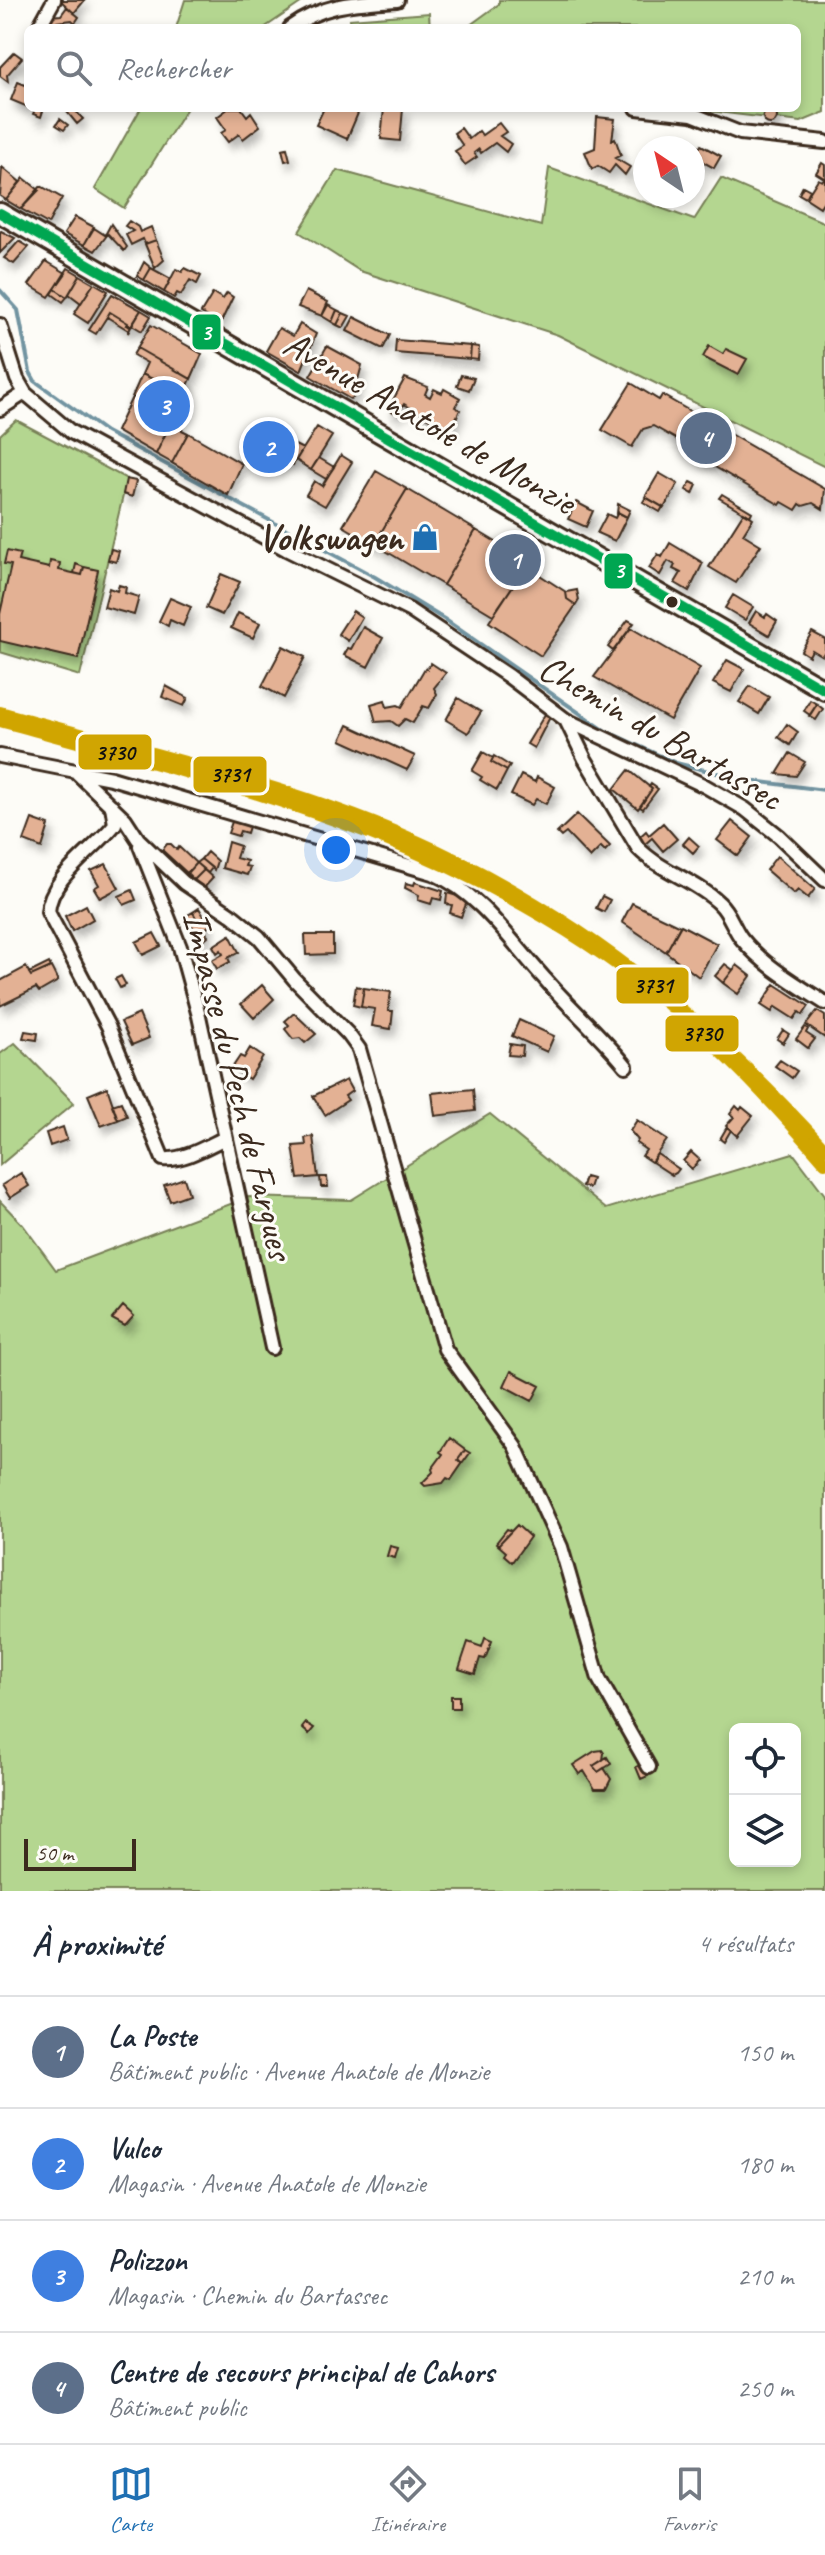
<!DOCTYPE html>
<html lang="fr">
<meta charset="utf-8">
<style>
body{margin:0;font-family:Caveat,sans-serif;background:#f6f6f7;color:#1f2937}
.controls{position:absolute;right:24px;bottom:24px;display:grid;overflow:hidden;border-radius:12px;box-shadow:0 4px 12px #0003}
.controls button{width:72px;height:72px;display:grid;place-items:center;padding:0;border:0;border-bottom:2px solid #e0e1e3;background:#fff;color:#1f2937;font:40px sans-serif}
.compass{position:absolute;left:633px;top:136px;width:72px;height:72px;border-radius:50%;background:#fff;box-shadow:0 4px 12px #0003;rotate:325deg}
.scale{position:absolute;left:24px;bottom:20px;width:112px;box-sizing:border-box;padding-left:8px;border:4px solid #3b2a1e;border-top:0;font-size:22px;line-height:28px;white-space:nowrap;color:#3b2a1e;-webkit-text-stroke:6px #fdfcf7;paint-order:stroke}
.you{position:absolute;left:336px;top:850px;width:28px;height:28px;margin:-20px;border:6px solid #fff;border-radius:50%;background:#1a73e8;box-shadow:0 0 0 12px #1a73e833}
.badge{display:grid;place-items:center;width:52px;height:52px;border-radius:50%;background:#1f6fb2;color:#fff;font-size:26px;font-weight:700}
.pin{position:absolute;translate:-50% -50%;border:4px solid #fff;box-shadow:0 2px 8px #0006}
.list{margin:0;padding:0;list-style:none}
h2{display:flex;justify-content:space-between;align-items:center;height:104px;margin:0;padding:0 32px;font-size:34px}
h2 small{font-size:26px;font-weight:400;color:#747a83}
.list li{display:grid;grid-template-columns:52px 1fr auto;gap:24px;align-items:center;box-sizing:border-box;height:112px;padding:0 32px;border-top:2px solid #e0e1e3}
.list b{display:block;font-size:30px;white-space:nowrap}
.list p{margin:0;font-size:26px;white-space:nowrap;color:#747a83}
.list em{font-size:26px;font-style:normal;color:#747a83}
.icon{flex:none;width:44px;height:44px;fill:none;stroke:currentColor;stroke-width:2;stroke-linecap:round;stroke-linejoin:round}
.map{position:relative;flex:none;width:825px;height:1891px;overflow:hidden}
.search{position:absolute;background:#fff;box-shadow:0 4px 12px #0003;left:24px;right:24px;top:24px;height:88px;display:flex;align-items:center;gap:20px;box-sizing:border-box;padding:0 28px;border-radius:12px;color:#747a83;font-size:30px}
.sheet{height:552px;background:#fff}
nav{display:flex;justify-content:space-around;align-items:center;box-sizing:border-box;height:112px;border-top:2px solid #e0e1e3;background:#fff;font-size:22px;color:#747a83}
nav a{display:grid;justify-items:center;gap:4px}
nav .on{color:#1f6fb2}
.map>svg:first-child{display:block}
.green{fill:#b4d690;stroke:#788057;stroke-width:2;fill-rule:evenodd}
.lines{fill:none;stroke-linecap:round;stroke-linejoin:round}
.stream{stroke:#7294a1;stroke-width:4}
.building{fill:#e3b194;stroke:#3b2a1e;stroke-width:2;filter:url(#shadow)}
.minor-casing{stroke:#3b2a1e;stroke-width:18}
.primary-casing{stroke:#3b2a1e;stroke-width:24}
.minor{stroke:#fdfcf7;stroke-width:12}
.primary{stroke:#fdfcf7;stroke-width:18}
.bus-1-casing{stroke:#fdfcf7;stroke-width:16}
.bus-1{stroke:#00a651;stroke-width:10}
.rail-1-casing{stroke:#fdfcf7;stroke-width:18}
.rail-2-casing{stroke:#fdfcf7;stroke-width:18}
.rail-1{stroke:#d0a502;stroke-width:12}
.rail-2{stroke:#d0a502;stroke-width:12}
.bus-dot{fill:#3b2a1e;stroke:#fdfcf7;stroke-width:3}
.labels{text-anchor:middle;stroke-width:6;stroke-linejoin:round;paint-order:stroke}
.street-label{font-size:38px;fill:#3b2a1e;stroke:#fdfcf7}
.poi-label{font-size:38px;font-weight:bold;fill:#3b2a1e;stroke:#fdfcf7;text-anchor:end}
.line-badge{stroke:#fdfcf7;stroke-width:3}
.badge-label{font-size:22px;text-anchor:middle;font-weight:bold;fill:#fff}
.pale-badge-label{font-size:22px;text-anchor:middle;font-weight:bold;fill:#111}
</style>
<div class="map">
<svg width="825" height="1891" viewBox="0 0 825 1891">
<defs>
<filter id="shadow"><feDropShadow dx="4" dy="7" stdDeviation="4" flood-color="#0004"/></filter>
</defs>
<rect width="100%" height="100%" fill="#fdfcf7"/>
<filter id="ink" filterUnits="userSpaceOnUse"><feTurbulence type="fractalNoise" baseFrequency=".0125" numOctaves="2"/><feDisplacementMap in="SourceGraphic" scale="16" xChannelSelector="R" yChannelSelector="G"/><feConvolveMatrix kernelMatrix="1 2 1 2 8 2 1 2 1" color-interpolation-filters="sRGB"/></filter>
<g filter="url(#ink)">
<path class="green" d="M185,0H305L264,28H176Z
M499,0H825V112L801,122L684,108H797V28H466L499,4Z
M429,13L430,28H351L350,19Z
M141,108H187L124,208L95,189Z
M549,168L694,220L721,178L825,223V467L558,335L360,271L299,232L337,170L541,226Z
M16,420L127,479L80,676L0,652V435Z
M15,1043L74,1103L0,1165V1054Z
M490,1114L606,1209L793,1153L825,1195V1891H0V1201L23,1225L56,1270L249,1197L351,1200ZM735,1729H795V1861H735Z"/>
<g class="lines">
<path class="stream" d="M0,290L18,310L30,372L35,381L106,432L375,577L444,619L604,730L676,763L745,780L825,790"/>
</g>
<path class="building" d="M60,0H85L74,13Z
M67,7L79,17L75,23L72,20L48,23L49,16L61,15Z
M14,52L22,58L7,75L8,82L0,76V67Z
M18,82L28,86V107L11,100Z
M32,108H44L41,117L33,114L35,109Z
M73,108L83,119L77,124L67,112Z
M229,108H241L247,116L251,112L260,126L243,139L239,134L228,142L221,133L226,130L217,117Z
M324,108H353L359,111L347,139L316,125Z
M384,108L403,109L400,141L381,139Z
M763 117a7 7 0 1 1 14 0a7 7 0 1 1-14 0Z
M597,117L615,119L612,140L615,138L621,155L615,158L630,167L625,175L615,165L609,173L598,166L592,169L585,152L595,148Z
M60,119L68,125L64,130L56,125Z
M499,123L506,132L500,136L511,144L506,152L495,143L481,153L479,149L474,153L477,157L465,165L455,151L463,146L454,133L461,128L469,139L479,131L482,135Z
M701,145L721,156L714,168L694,157Z
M287,148L290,160L285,161L282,149Z
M822,163L825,165V199L820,207L806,198L818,179L822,181L824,178L816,173Z
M2,167L20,182L6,200L0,196Z
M24,178L39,190L21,209L6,200Z
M41,186L62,198L48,224L21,209Z
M803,186L810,190L806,198L799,194Z
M75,217L94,227L84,245L64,234Z
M129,221L138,227L140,232L151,227L156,240L145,244L143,239L131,245L126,235L133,231L125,226Z
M111,224L127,247L124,251L108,234L95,251L84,245L94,228L105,235Z
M1,231L15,238L0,253V232Z
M156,240L164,260L155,268L145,244Z
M19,241L29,247L14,264L4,258Z
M46,261L66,273L49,297L29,285Z
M144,262L151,268L144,280L137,276Z
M68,268L80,275L67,297L55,289Z
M151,268L171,279L164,292L144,280Z
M185,268L201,276L197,284L190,280L181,295L177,293L174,298L164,292L176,269L182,272Z
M80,275L94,283L81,303L69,294Z
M94,283L108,291L88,323L74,314Z
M55,289L67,297L63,302L52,294Z
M306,291L328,302L322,316L298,307Z
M213,293L223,299L227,293L233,297L220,324L201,313Z
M112,294L141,310L130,327L127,325L128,323L110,312L96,334L89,330Z
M328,305L337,310L332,322L322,316Z
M141,310L151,316L142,331L132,325Z
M337,310L343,313L337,325L332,322Z
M110,312L128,323L127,325H132L128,333V330L107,317Z
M343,313L350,316L343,328L337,325Z
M354,317L390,335L383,349L347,331Z
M300,324L316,334L301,371L266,351L279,328L293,336Z
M151,325L202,354L191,379L137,348Z
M396,340L471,346L470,359L395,353Z
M327,346L362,365L353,398L350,399L310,376Z
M471,346L479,347L478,360L470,359Z
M709,346L723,354L726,349L747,359L738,375L703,357Z
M137,348L191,379L184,394L142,374L147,363L133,355Z
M142,374L184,394L176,411L160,402L157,409L132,397Z
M461,375L474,378L469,390L457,386Z
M405,378L428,387L425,394L430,397L434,389L442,393L444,389L460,398L455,407L460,410L450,431L404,404L397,414L388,409Z
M631,383L659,400L662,395L825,489L823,509L813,503L803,506L800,504L796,510L782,502L780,505L698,457L700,453L653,426L643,429L632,447L602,430Z
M132,397L157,409L160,402L176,411L156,454L116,431Z
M170,424L188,433L172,463L156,454Z
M259,425L291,443L279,465L258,454L257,457L247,452Z
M317,427L332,436L311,470L296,460Z
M188,433L242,464L228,495L172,463Z
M291,443L303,449L293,465L282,459Z
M341,455L352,462L325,506L306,495L314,481L322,486Z
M319,458L334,467L326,479L311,470Z
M376,471L407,489L374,544L343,526Z
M659,473L678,484L664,508L645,497Z
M126,479L136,481L132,497L123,494Z
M691,482L697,485L693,494L686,490Z
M407,489L476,530L443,585L374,544Z
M722,494L752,512L750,516L719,498Z
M646,497L663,507L660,512L643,502Z
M576,502L593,511L586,527L568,519Z
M618,504L630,510L627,517L617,513Z
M618,512L627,517L615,541L597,533L607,514L615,518Z
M744,512L753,518L743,534L761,545L736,583L709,567Z
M476,530L529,562L493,615L443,585Z
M670,543L703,563L689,591L675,583L681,573L673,569L675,565L668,561L660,575L649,568L658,554L662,557Z
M111,549L119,551L116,562L108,560Z
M7,551L20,554L18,561L49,568L50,561L60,563L59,570L82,575L84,567L98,570L78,659L0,641V614L11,565L4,564Z
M76,564L84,567L82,575L74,573Z
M526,566L566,592L567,599L576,605L541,656L489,622Z
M221,574L240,582L222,615L206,608Z
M119,585L126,587L125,593L139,597L134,615L104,607L109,588L117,591Z
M577,590L579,600L576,605L567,599L566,592Z
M733,595L753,607L745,620L725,608Z
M170,598L191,607L183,626L170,620L168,626L159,621Z
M353,611L362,617L348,641L338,634Z
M756,611L765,617L767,614L777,621L769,635L749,623Z
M238,613L260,623L253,638L231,628Z
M628,620L634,623L613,651L608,647Z
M363,627L383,638L368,667L344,655L348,648L351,649Z
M631,628L700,668L670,720L594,677Z
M812,632L825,639V651L822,656L812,650L809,656L801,651Z
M283,646L305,657L284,698L262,686Z
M727,660L744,669L731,692L713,683Z
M431,663L446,673L434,688L437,694L429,708L423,706L413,723L405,719L398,726L391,721L376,722L371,704L385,700L387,707L398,705L402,707L425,668L427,669Z
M166,686L188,698L184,706L162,697Z
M750,686L769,697L759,714L739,702Z
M458,698L481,712L468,733L446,720Z
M810,700L817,704L810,715L804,711Z
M817,704L823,709L816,720L809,716Z
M545,714L550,717L534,748L527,744Z
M787,724L798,732L790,745L778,737Z
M348,725L415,756L407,770L341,740Z
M483,752L493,758L491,762L507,771L497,790L480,780L482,777L472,771Z
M790,753L805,762L796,776L777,774Z
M494,756L510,766L507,771L491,762Z
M629,770L652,789L638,809L614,789Z
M521,775L535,782L537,777L555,787L546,804L536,799L532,805L511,795Z
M651,784L658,789L643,809L640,807L652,789L649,787Z
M577,814L610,846L605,851L601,847L590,858L566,833L561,837L557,833Z
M32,819L49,825L42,848L24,841Z
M233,819L250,823L247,833L240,831L238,836L228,833Z
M732,821L752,837L738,856L717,840Z
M663,823L677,839L663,851L652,838L644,845L638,838L646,831L649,835Z
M689,837L699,846L693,853L683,844Z
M228,842L240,846L236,858L247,861L245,866L250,867L247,875L222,868Z
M167,844H171L177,850L179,847L196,863L187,873L162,850Z
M207,852L217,861L214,870L201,859Z
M777,856L815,889L808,898L798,890L794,894L766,870Z
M201,859L212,868L208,873L196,863Z
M196,863L204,870L194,880L187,873Z
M106,864L119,888L100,898L94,888L99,885L91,871Z
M204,870L213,878L204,888L194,880Z
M415,882L443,891L441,900L433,898L431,904L418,900L419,895L405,888L406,883L414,885Z
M132,890L136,900L124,905L119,896Z
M447,893L468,899L461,917L450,913L452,905L446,904Z
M602,896L610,900L604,912L596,908Z
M632,903L680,926L666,952L622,922Z
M86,905L93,919L72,931L65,916Z
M199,908L210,926L204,929L208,936L202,941L191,924L197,920L193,912Z
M193,912L197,920L191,924L186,916Z
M681,925L717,944L699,977L666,952Z
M154,933L161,946L143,955L136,942Z
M230,935L239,952L228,958L230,962L217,969L212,960L223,954L221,950L217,953L213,946Z
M305,935H333V954L306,955Z
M49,963L51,967L31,976L29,973Z
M725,964L733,970L723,983L715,976Z
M737,965L751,976L738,994L723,983Z
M26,967L31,976L51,967L58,981L39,992L36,988L0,1006V981Z
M121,976L126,985L120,988L115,979Z
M775,984L809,1006L803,1015L799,1012L794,1019L775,1007L772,1012L761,1005Z
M262,985L274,999L254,1018L241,1004Z
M356,986L364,988L361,1007L353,1005Z
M364,988L391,992L388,1011H393L391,1029L372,1026L375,1009L361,1007Z
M817,1011L825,1016V1038L806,1025Z
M294,1013L316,1034L305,1043L300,1038L293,1039L285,1029L289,1025L285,1021Z
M139,1014L149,1038L132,1045L121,1022Z
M519,1020L554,1036L547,1052L512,1036Z
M805,1027L808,1029L806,1033L815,1039L808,1048L796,1039Z
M783,1030L789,1034L783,1043L777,1039Z
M25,1031L38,1033L37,1040L23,1038Z
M510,1044L523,1046L522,1056L508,1055Z
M250,1048L263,1057L249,1079L232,1068L240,1056L244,1058Z
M780,1060L797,1071L792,1078L775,1066Z
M346,1080L352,1091L345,1096L348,1100L325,1115L313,1096Z
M107,1087L118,1120L101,1126L88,1095Z
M473,1089L475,1111L435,1116L432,1093Z
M121,1102L127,1116L118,1120L112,1105Z
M736,1106L740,1110L742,1107L753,1116L737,1136L726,1126L734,1117L730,1114Z
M637,1120L667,1140L651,1162L642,1156L646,1150L636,1143L638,1140L630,1131Z
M63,1127L67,1140L50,1146L46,1133Z
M727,1127L731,1130L724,1142L720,1139Z
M313,1136L318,1177L298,1179L293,1146L306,1145L305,1138Z
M691,1152L700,1160L692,1169L683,1161Z
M657,1154L679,1169L676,1173L672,1175L652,1162Z
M21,1173L29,1186L10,1198L2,1185Z
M320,1177H327L328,1187H321Z
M585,1177L592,1179L589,1188L582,1186Z
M184,1178L189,1194L170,1201L164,1185Z
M123,1306L134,1316L125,1326L112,1319Z
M511,1371L540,1386L532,1401L504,1386Z
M449,1438L465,1450L458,1460L462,1464L451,1480L447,1478L443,1483L425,1486L422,1483L433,1472L432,1469L443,1454L440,1452Z
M465,1450L470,1453L462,1464L458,1460Z
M517,1525L530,1537L512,1562L504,1555L506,1552L498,1545Z
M507,1529L511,1531L498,1545L496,1543Z
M390,1546L398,1548L395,1558L387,1556Z
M485,1638L492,1641L485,1659L480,1658L475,1674L459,1669L468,1642L482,1647Z
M451,1696H459V1708H451Z
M306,1723L314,1728L309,1734L302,1728Z
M602,1750L604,1753L603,1760L593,1766L598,1772L604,1768L611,1779L606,1789H595L584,1771L579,1774L573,1765L595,1751Z
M607,1757L611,1764L598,1772L593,1766Z
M642,1764L648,1776L641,1779L636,1767Z"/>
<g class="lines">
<g class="minor-casing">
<path id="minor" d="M39,27L54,0
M290,28C325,3 356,3 397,0
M637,108L692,114L740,133L825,142
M0,325L17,379L25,393L71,432L286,549L409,610L508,676L566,720L705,786L745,809L779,836L825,880
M0,409L25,393
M566,720L585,759L638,848C660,871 695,880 719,903C730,913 733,928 742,939C764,966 796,984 825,1003
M0,756L111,778L433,873C481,894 511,942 545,979C571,1009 601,1035 626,1066
M76,772L125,819L138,839L184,883L233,916L259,937L295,980L348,1034L359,1049L445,1349L515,1446L561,1547L599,1679L649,1767
M112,806L115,824C94,851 50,877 48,912L108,1026L163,1159C183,1161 206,1147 225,1138
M140,846L180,947L199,1016L272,1348"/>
</g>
<g class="primary-casing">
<path id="primary" d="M0,213L825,690"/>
</g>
<use href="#minor" class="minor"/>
<use href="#primary" class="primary"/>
<g class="bus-1-casing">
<path id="bus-1" d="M0,213L825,690"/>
</g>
<use href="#bus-1" class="bus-1"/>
<g class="rail-1-casing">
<path id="rail-1" d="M0,712C152,755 313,788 455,859C601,932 716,1029 825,1149"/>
</g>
<g class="rail-2-casing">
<path id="rail-2" d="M0,721C238,786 467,840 663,1000C723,1049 775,1105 825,1163"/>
</g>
<use href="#rail-1" class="rail-1"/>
<use href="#rail-2" class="rail-2"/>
</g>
</g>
<defs>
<g id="shop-bare" transform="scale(2.16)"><path d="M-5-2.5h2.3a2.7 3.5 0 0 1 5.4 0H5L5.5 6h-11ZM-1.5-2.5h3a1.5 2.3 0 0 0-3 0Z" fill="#1f6fb2" stroke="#fdfcf7" stroke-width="2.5" paint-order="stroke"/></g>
</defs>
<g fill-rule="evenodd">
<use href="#shop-bare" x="425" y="537"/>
</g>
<circle class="bus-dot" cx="672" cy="602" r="7"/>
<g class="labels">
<g class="street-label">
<text transform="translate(430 422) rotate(30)" y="13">Avenue Anatole de Monzie</text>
<text transform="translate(661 732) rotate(30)" y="13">Chemin du Bartassec</text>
<text transform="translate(239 1085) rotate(76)" y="13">Impasse du Pech de Fargues</text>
</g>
<g class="poi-label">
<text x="403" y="550">Volkswagen</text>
</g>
</g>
<g class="line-badge">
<rect x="191" y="313" width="31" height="38" rx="8" fill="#00a651"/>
<rect x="603" y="552" width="31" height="38" rx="8" fill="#00a651"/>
<rect x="77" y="733" width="76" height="38" rx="8" fill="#d0a502"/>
<rect x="192" y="755" width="76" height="39" rx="8" fill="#d0a502"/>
<rect x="615" y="966" width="75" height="39" rx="8" fill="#d0a502"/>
<rect x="664" y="1014" width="76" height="39" rx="8" fill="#d0a502"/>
</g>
<g class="badge-label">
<text x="206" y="340">3</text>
<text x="619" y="578">3</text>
</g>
<g class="pale-badge-label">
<text x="115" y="760">3730</text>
<text x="230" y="782">3731</text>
<text x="653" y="993">3731</text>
<text x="702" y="1041">3730</text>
</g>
</svg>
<div class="controls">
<button><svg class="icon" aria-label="locate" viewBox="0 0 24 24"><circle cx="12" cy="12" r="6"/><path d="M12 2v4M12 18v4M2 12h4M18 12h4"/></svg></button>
<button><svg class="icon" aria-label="layers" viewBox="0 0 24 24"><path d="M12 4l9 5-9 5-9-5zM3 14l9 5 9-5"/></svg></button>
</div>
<svg class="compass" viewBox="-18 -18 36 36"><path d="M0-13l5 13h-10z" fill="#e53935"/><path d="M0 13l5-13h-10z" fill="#747a83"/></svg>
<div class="scale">50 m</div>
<div class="you"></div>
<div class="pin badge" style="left:515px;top:560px;background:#5c6f8a">1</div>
<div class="pin badge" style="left:269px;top:447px;background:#3f7fe0">2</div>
<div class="pin badge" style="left:164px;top:406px;background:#3f7fe0">3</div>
<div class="pin badge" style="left:706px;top:438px;background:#5c6f8a">4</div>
<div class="search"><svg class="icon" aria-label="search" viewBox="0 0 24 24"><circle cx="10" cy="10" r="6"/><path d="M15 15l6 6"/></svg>Rechercher</div>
</div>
<section class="sheet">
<h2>À proximité<small>4 résultats</small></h2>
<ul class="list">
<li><span class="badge" style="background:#5c6f8a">1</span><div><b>La Poste</b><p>Bâtiment public · Avenue Anatole de Monzie</p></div><em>150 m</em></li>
<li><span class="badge" style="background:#3f7fe0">2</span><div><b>Vulco</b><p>Magasin · Avenue Anatole de Monzie</p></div><em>180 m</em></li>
<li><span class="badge" style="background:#3f7fe0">3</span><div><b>Polizzon</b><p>Magasin · Chemin du Bartassec</p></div><em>210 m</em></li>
<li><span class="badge" style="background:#5c6f8a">4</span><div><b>Centre de secours principal de Cahors</b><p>Bâtiment public</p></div><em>250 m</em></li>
</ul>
</section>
<nav>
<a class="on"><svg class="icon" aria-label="map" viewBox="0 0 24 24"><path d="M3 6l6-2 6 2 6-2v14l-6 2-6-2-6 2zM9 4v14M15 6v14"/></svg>Carte</a>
<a><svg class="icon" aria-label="directions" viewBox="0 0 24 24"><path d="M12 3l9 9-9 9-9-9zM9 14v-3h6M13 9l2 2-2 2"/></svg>Itinéraire</a>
<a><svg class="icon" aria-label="saved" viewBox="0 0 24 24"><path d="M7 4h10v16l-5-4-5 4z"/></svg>Favoris</a>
</nav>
